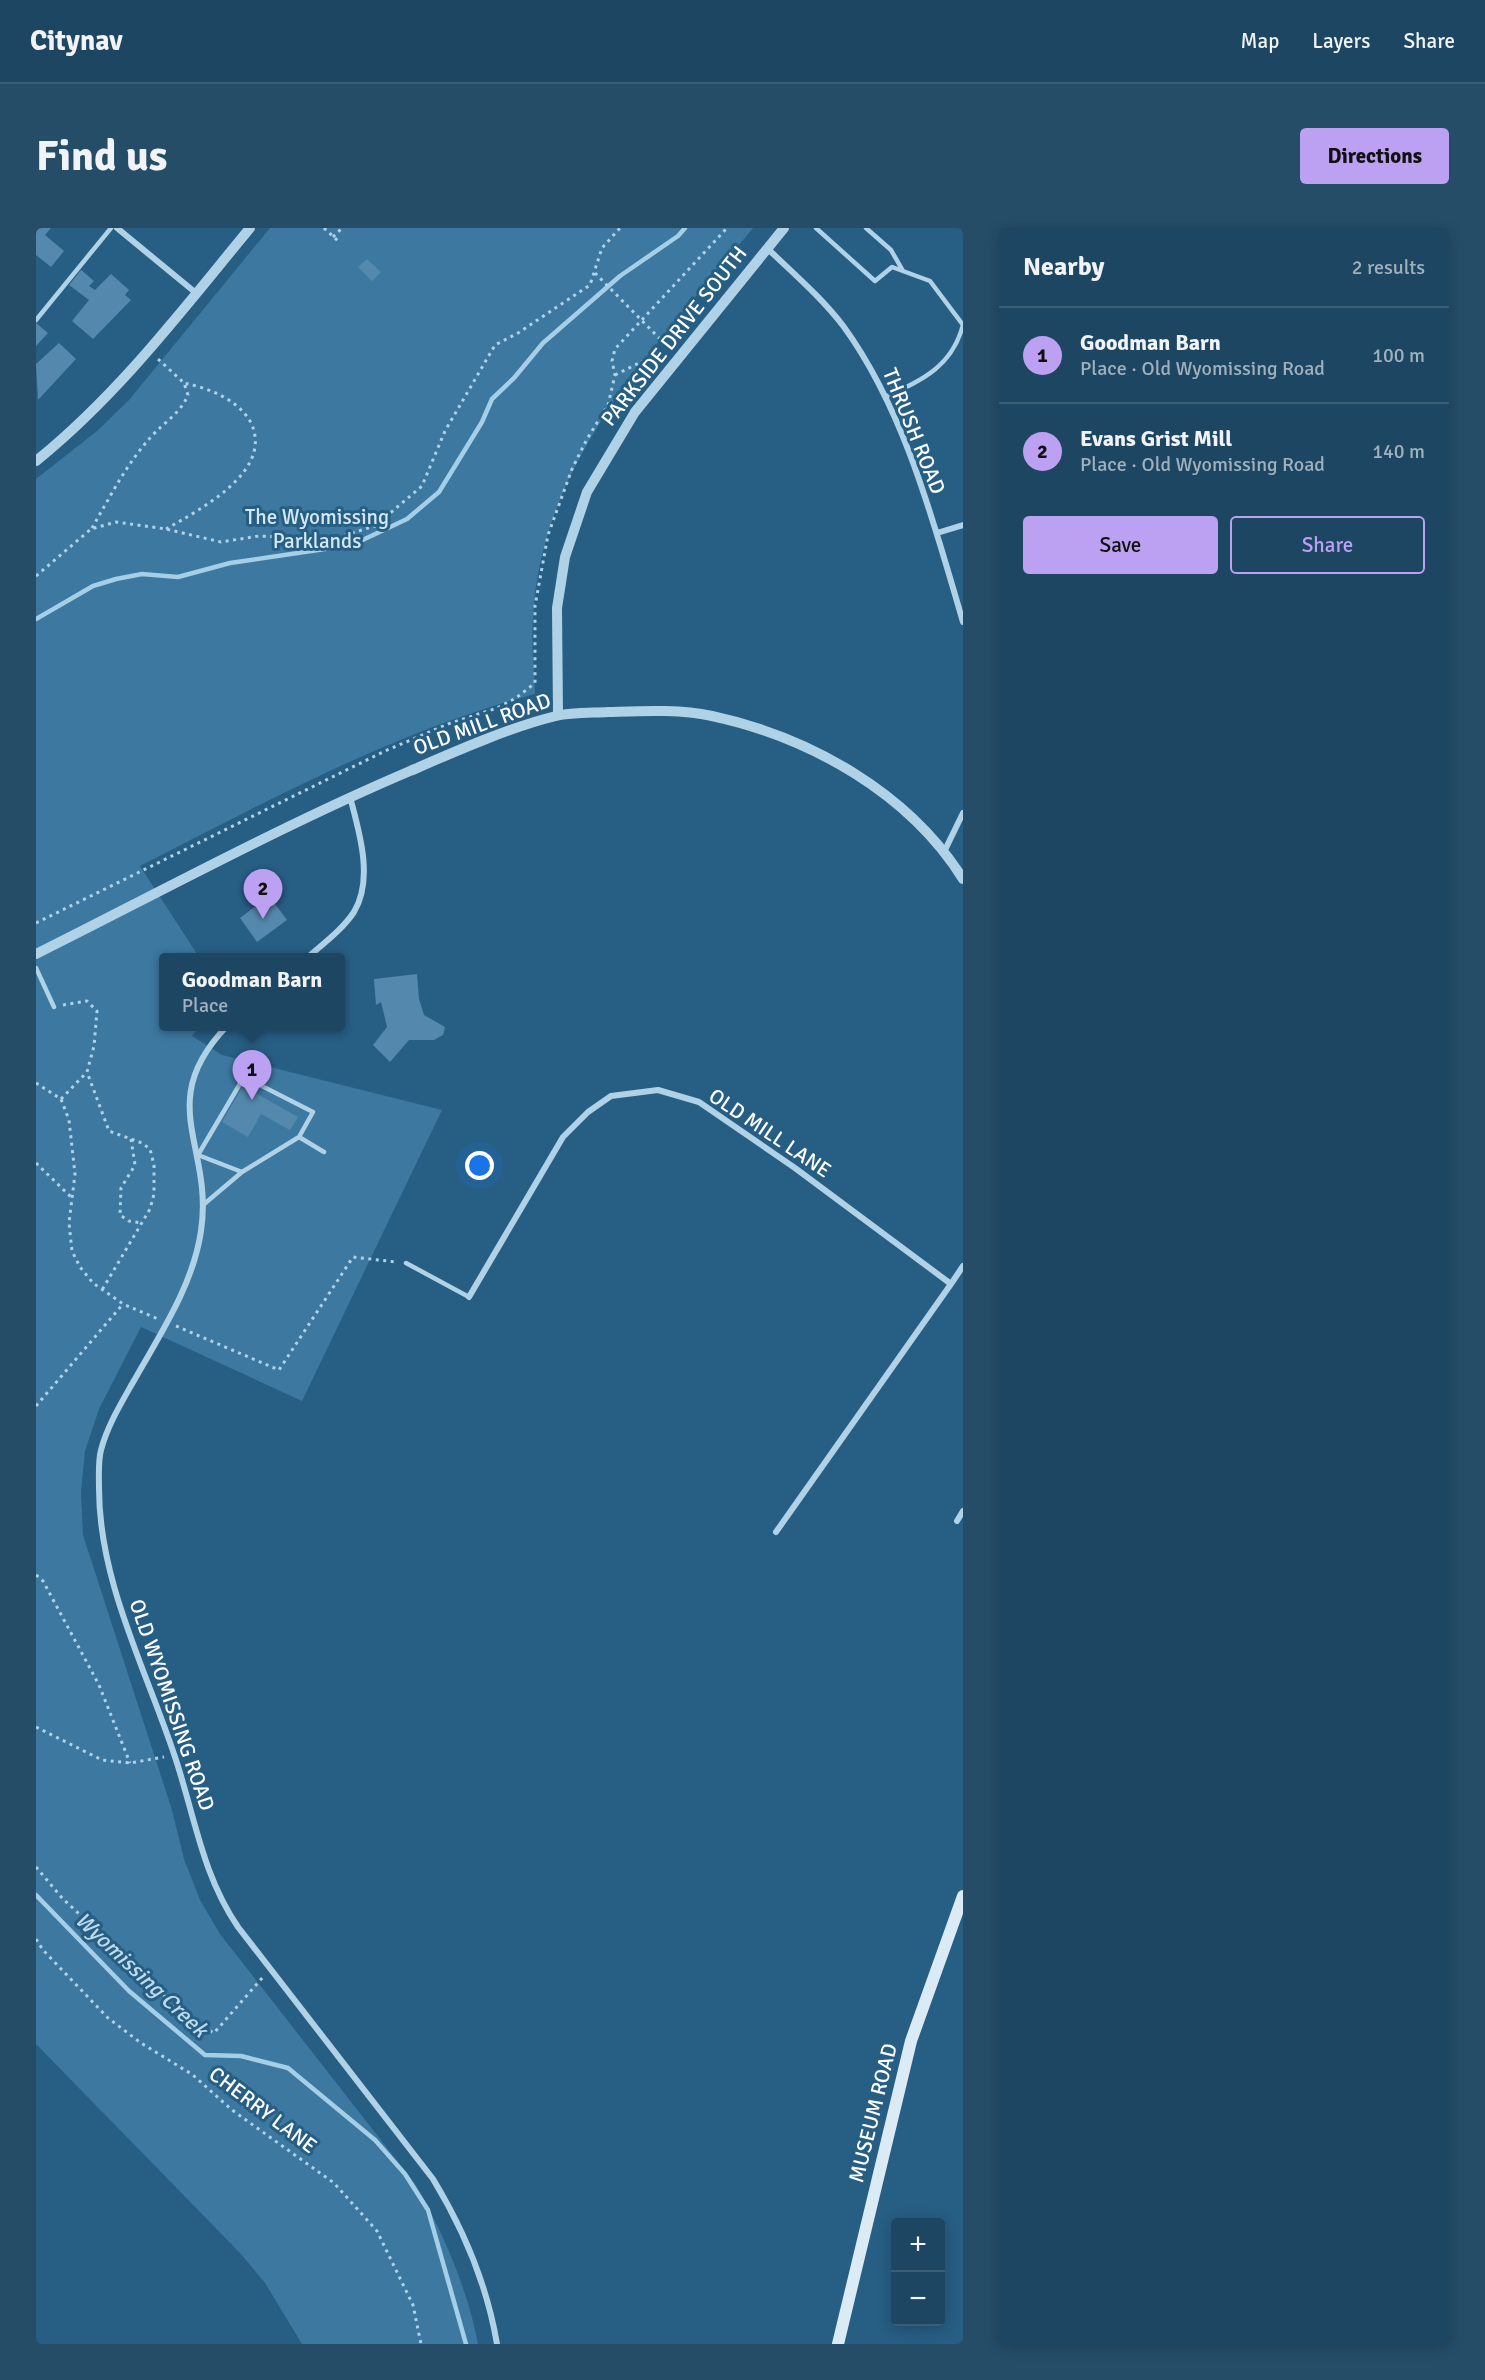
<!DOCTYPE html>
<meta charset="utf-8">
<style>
body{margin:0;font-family:Signika,sans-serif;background:#254d68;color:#f1f3f6}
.controls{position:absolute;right:18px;bottom:18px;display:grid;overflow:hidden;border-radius:6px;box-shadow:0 3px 15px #0003}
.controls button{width:54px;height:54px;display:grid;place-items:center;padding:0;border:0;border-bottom:2px solid #3b5e77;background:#1d4662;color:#f1f3f6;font:30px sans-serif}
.you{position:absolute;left:444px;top:938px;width:21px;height:21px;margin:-15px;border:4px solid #fff;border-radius:50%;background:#1a73e8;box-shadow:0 0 0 9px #1a73e833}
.badge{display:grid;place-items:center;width:39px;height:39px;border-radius:50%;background:#bca0f2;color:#111;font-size:20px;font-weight:700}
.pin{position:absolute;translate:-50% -50px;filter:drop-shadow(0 2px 3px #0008)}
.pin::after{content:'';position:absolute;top:32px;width:21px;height:18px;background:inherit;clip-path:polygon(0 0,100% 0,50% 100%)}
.popup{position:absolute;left:123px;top:725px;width:186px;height:78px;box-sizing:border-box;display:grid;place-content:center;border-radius:6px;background:#1d4662;filter:drop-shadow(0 2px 4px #0005);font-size:20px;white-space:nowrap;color:#a0b1be}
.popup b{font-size:22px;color:#f1f3f6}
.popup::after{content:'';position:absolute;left:50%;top:100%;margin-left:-12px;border:12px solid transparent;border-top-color:#1d4662}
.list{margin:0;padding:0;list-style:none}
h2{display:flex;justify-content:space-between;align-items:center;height:78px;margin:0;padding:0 24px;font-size:26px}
h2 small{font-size:20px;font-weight:400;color:#a0b1be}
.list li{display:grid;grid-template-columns:39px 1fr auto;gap:18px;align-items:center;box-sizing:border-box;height:96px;padding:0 24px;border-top:2px solid #3b5e77}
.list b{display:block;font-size:22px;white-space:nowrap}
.list p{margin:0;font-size:20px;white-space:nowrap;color:#a0b1be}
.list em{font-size:20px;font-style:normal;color:#a0b1be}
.actions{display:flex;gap:12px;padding:18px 24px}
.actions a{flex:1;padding:14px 0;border:2px solid #bca0f2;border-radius:6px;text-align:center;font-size:21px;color:#bca0f2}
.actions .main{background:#bca0f2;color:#111}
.map{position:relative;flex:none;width:927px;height:2116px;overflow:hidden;border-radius:6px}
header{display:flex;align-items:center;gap:36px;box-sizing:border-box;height:84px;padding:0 30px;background:#1d4662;border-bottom:2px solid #3b5e77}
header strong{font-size:28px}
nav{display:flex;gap:33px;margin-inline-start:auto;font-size:21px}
.intro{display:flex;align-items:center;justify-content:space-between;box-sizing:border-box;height:144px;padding:0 36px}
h1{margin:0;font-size:42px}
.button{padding:15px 27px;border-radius:6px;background:#bca0f2;color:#111;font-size:21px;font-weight:700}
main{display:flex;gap:36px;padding:0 36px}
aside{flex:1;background:#1d4662;border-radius:6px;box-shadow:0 3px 15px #0003}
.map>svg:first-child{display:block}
.green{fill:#3c78a0}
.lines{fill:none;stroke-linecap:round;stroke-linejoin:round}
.stream{stroke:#a5cee7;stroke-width:4.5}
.building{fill:#5489ad}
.path{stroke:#b0d2e7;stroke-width:3;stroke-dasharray:3 4.5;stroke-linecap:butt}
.service{stroke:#b0d2e7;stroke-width:4.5}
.minor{stroke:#b0d2e7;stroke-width:6}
.tertiary{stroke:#b0d2e7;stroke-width:10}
.secondary{stroke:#daebf6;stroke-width:12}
.labels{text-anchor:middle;stroke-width:6;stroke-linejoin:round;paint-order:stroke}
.street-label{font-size:21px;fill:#fff;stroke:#275e83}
.park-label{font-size:21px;fill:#d4e8f6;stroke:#275e83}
.water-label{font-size:22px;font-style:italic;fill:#bcdbee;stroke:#275e83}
</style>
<header>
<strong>Citynav</strong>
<nav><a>Map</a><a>Layers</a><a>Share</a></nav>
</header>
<div class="intro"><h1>Find us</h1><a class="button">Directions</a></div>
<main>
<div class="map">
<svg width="927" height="2116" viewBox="0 0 927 2116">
<rect width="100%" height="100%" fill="#275e83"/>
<path class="green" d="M234,0H717C622,117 506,229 497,389C495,414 498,441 499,466C359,503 232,573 104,638L163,729L128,730V798L163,799L156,808L186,827L406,882L266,1173L105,1099L63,1181L49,1223L45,1264L47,1307L136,1582L148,1631L164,1672L184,1706L380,1957C408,2007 431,2059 442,2116H266L229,2055L205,2026L0,1816V251L61,203L93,172Z"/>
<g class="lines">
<path class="stream" d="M0,391L57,358L80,351L106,346L142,349L194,335L316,317L371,291L403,264L446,194L456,171L478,150L507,115L584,48L642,8L649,0
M0,1667L93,1763L169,1827L205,1828L252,1840L339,1912L369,1946L392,1982L430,2116"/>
</g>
<path class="building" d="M0,0H15L9,7L28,23L15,39L0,27Z
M331,31L345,44L336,53L322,39Z
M45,42L58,53L53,58L59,62L75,46L93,62L89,67L95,72L57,111L36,93L53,72L33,57Z
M0,95L12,105L0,118Z
M23,115L40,131L2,172L0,136Z
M233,668L251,692L221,714L204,690Z
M381,746L383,771L388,787L409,799L407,807L398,812H373L354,834L337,817L351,799L345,774L340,777L338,751Z
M207,858L262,889L254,902L225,886L212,909L186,894Z"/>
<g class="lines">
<path class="path" d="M288,0L302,13
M297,9L306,0
M559,45L625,112
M579,147L607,133
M56,300C74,269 91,235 115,209C128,194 144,186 152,167L148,155L122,131
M130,301C165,281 240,242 214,193C201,171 172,160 148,155
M0,348L55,301L80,294L130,301L185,314L223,308L296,311L339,298L386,258L409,203L459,117L482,105L554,57L566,20L584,0
M0,695L349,523L412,496L461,480L480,470L499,455V378L512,307L536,241L551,211L572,177L579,147L576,133L579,121L691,0
M27,777L51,773L61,783L58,818L51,844L73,903L106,915L114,921L118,937V966L114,981L66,1062
M0,855L25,871L33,892L39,946L33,995L36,1023L44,1039L57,1055L87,1076L122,1091
M25,871L51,844
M95,911L99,937L85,960L84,987L93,993L106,995
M0,935L35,969
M140,1098L243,1142L317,1029L360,1034
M0,1178L87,1076
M0,1347L7,1353L63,1457L94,1535
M0,1499L66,1532L94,1535L128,1529
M0,1639L27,1671L104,1742L151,1791L178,1805L227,1749
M0,1711L7,1722L72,1790L105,1815L157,1847L196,1882L298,1955L341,2003L377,2077L385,2116"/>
<path class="service" d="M780,0L839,53L856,39L894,53L927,97C916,139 886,152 849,169
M830,0L855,22L867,43
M0,92L75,0
M0,740L18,779
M263,909L277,884L208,849L162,927L206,944L263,909L288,924
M167,977L206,944
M370,1035L433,1069"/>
<path class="minor" d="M81,0L160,65
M732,21C758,46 786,70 808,99C869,183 898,296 927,394
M901,305L927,297
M909,622L927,585
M271,730C288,715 306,702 318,684C338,651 323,603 314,569
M191,798C117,875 178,918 165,1003C157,1058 123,1108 96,1156C84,1177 71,1199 65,1222C62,1233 63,1248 63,1260C63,1354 110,1441 139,1529C159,1589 166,1646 202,1699L397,1951C428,2002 451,2057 461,2116
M433,1069L527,909L552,884L575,868L622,862L663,874L759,940L915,1056L927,1038
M921,1293L927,1283
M740,1304L915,1056"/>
<path class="tertiary" d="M0,233C83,166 147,81 214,0
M522,487L521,380L529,329L551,264L599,184L748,0
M0,726C124,664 247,597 374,543C418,524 474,499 520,488C536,484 556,485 572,484C607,483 642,481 676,488C774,509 873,565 927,651"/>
<path class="secondary" d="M802,2116L875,1813L927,1668"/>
</g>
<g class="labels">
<g class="street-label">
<text transform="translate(638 108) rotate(-52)" y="7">PARKSIDE DRIVE SOUTH</text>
<text transform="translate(878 203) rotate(68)" y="7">THRUSH ROAD</text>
<text transform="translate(446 496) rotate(-20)" y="7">OLD MILL ROAD</text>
<text transform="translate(734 905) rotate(34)" y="7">OLD MILL LANE</text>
<text transform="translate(136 1477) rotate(71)" y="7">OLD WYOMISSING ROAD</text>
<text transform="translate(227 1882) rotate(37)" y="7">CHERRY LANE</text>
<text transform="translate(837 1885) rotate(-76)" y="7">MUSEUM ROAD</text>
</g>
<g class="park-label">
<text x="281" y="296">The Wyomissing<tspan x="281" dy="24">Parklands</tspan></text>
</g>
<g class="water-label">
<text transform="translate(106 1746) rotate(43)" y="8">Wyomissing Creek</text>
</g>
</g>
</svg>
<div class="controls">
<button>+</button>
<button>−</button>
</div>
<div class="you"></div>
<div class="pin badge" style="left:216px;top:872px">1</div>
<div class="popup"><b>Goodman Barn</b>Place</div>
<div class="pin badge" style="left:227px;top:691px">2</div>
</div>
<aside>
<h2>Nearby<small>2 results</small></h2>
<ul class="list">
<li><span class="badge">1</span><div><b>Goodman Barn</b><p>Place · Old Wyomissing Road</p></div><em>100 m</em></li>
<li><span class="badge">2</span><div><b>Evans Grist Mill</b><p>Place · Old Wyomissing Road</p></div><em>140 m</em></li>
</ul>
<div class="actions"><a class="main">Save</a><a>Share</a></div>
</aside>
</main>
